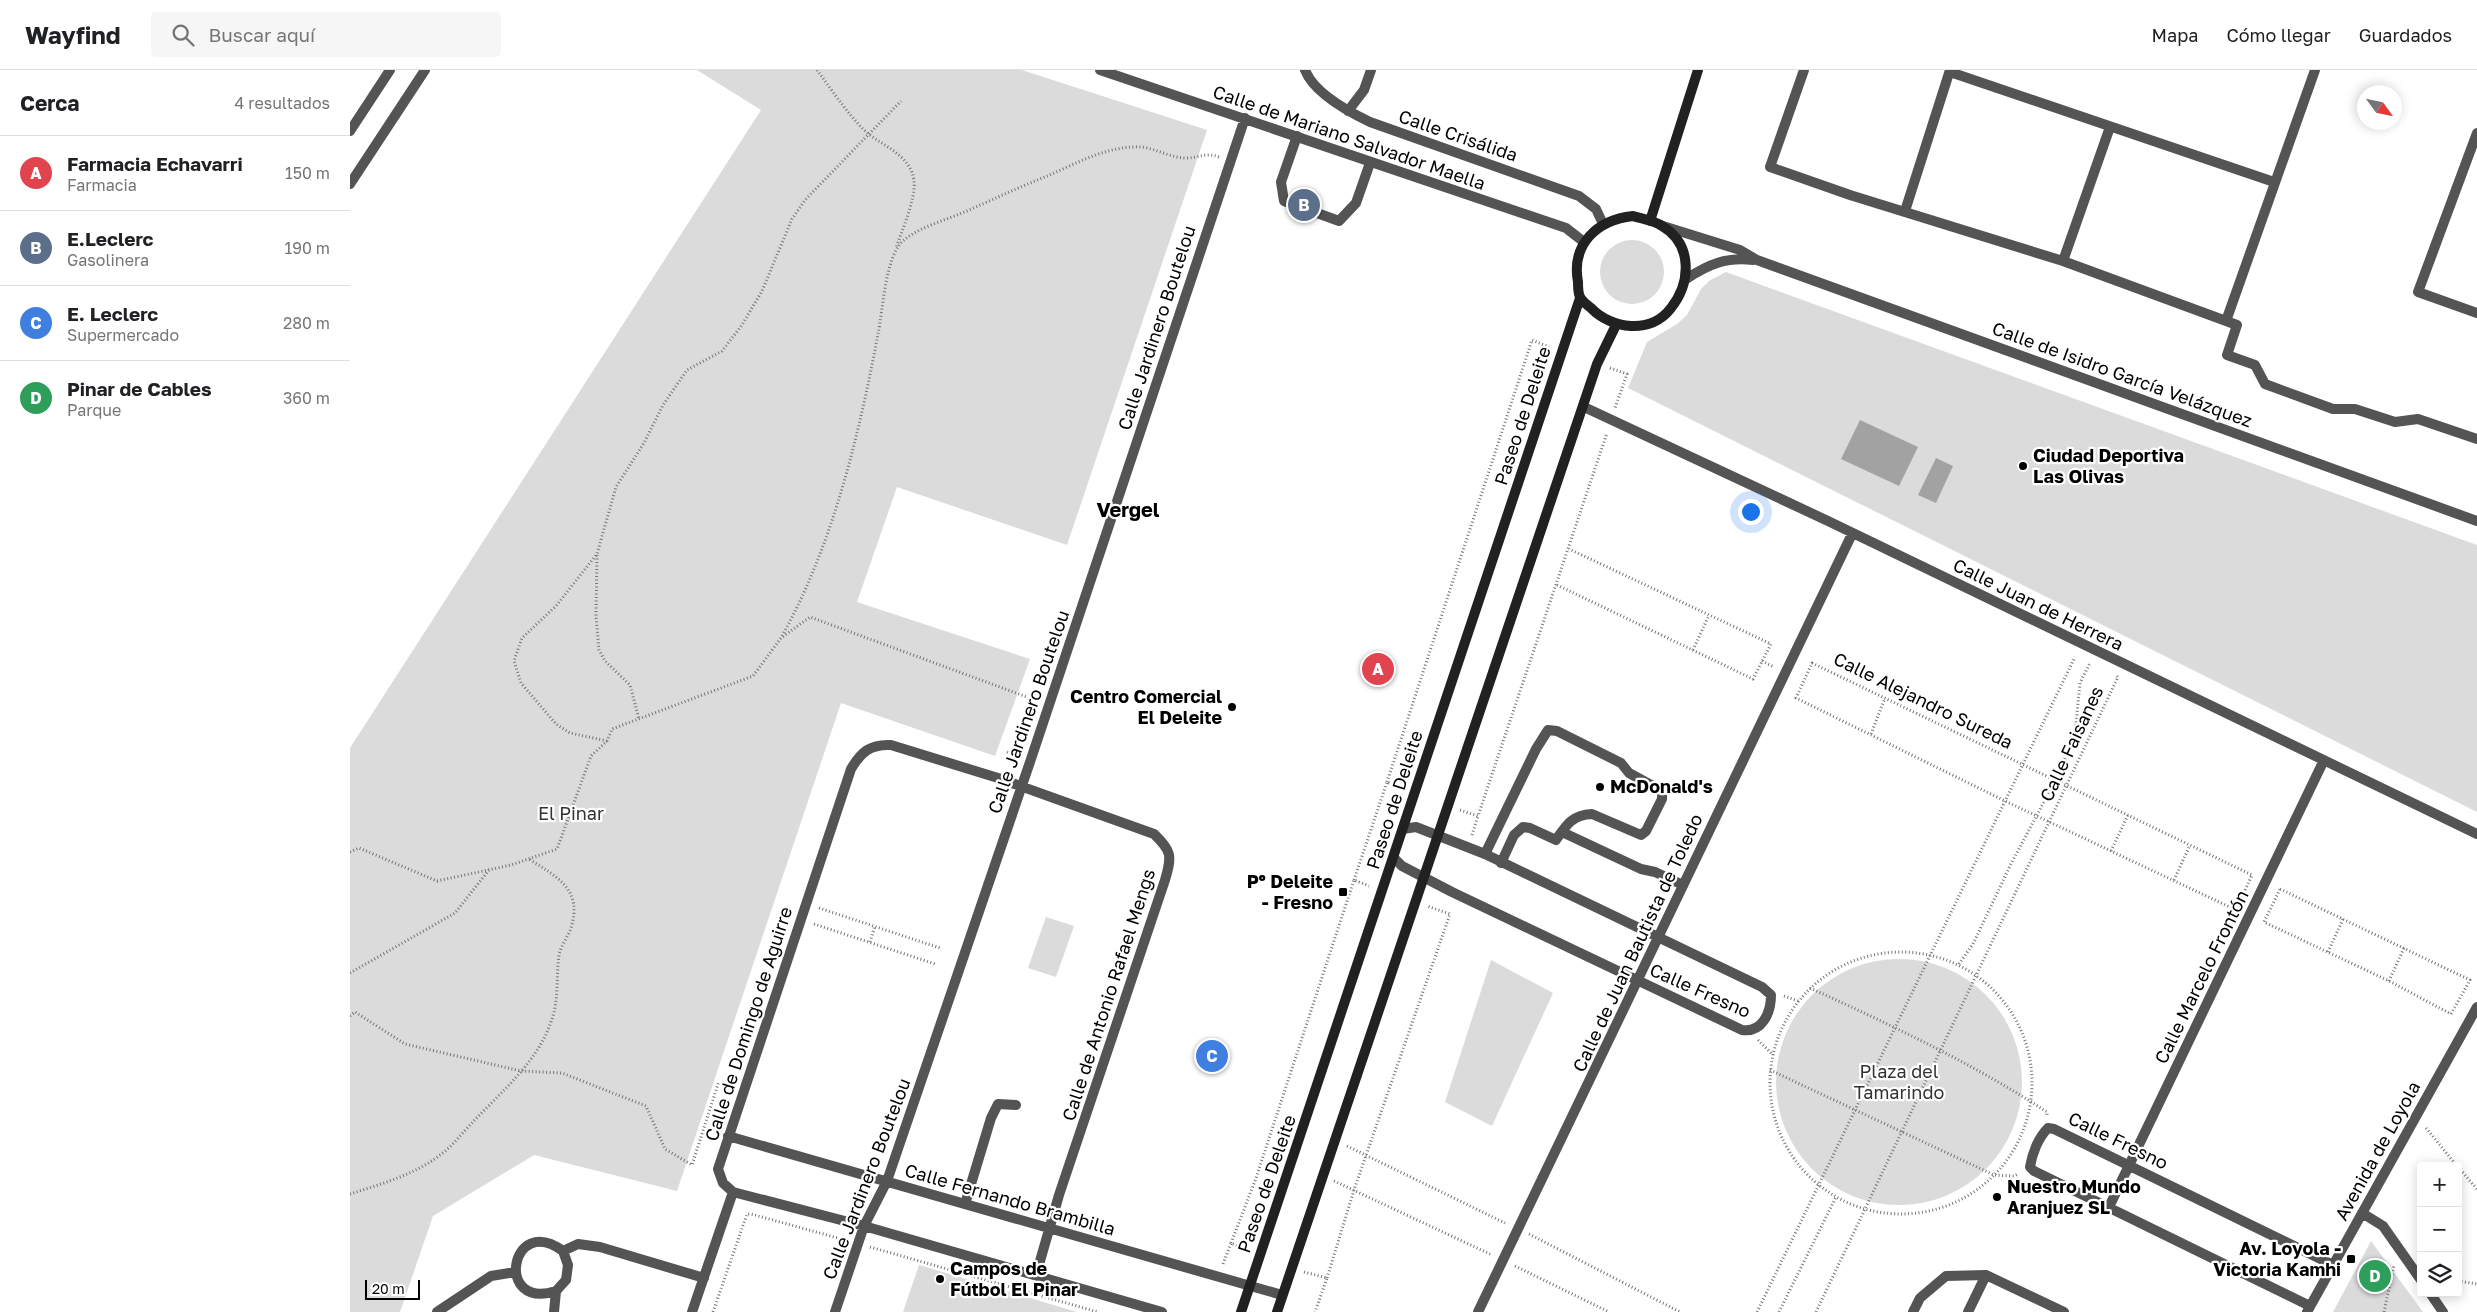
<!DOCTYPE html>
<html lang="es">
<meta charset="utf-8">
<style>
body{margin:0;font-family:"Golos Text",sans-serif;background:#f6f6f6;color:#202124}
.controls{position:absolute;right:15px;bottom:15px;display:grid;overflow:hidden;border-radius:5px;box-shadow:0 2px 12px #0003}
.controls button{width:45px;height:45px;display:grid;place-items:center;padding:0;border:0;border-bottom:1px solid #e0e0e0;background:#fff;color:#202124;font:25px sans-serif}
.compass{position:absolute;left:2007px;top:15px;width:45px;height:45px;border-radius:50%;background:#fff;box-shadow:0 2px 12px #0003;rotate:123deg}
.scale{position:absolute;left:15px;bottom:12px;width:55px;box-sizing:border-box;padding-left:5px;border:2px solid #000;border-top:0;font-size:14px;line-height:18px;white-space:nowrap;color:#000;-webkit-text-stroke:4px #fff;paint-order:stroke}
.you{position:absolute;left:1400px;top:441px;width:18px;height:18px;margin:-12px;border:4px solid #fff;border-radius:50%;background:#1a73e8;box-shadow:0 0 0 8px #1a73e833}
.badge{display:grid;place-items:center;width:32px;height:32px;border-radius:50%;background:#2563eb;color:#fff;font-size:16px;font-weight:700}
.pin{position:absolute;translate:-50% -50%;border:2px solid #fff;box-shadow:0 1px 5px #0006}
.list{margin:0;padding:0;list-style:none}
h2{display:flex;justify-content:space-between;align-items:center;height:65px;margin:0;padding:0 20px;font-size:21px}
h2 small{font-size:16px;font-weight:400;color:#757577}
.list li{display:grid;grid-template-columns:32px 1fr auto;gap:15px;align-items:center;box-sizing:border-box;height:75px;padding:0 20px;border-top:1px solid #e0e0e0}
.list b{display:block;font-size:19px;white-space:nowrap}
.list p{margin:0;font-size:16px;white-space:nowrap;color:#757577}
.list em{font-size:16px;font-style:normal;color:#757577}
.icon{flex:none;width:28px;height:28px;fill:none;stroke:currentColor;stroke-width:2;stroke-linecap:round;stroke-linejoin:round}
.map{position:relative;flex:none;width:2127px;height:1242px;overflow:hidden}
header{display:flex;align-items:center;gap:30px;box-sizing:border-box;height:70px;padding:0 25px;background:#fff;border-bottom:1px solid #e0e0e0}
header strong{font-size:24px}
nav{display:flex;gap:28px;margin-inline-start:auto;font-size:18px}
.search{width:350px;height:45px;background:#f6f6f6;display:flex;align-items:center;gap:12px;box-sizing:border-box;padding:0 18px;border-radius:5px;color:#757577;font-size:19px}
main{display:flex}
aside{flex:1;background:#fff}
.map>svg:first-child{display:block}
.green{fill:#dbdbdb}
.water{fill:#a2a2a2}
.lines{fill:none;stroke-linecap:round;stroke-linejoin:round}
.path{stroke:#767676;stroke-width:3;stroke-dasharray:1 2.5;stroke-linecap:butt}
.service{stroke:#545454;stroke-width:10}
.minor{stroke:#545454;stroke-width:10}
.secondary{stroke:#212121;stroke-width:10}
.poi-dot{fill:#000;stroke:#fff;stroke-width:2}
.labels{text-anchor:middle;stroke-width:4.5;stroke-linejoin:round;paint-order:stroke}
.street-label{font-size:18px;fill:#000;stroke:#fff}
.poi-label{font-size:18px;font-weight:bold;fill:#000;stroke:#fff;text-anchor:start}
.park-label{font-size:18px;fill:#323232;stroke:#fff}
.quarter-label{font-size:20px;font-weight:bold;fill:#000;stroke:#fff}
</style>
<header>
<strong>Wayfind</strong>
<div class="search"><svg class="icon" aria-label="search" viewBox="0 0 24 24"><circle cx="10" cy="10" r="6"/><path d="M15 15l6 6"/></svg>Buscar aquí</div>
<nav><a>Mapa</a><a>Cómo llegar</a><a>Guardados</a></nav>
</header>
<main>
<aside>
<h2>Cerca<small>4 resultados</small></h2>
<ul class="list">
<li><span class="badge" style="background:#e0444e">A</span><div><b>Farmacia Echavarri</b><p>Farmacia</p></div><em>150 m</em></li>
<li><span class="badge" style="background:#5c6f8a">B</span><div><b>E.Leclerc</b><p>Gasolinera</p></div><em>190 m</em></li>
<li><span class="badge" style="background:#3f7fe0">C</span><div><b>E. Leclerc</b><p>Supermercado</p></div><em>280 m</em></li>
<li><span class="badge" style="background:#2e9e5b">D</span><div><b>Pinar de Cables</b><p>Parque</p></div><em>360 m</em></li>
</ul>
</aside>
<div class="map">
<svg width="2127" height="1242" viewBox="0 0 2127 1242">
<rect width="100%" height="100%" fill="#fff"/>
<path class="green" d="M347,0H672L857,60L717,475L547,417L507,532L680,589L645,686L491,633L327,1121L184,1085L83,1146L50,1242H0V678L411,40Z
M1250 202a32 32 0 1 1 64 0a32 32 0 1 1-64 0Z
M1376,202L2127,475V742L1278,318L1297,272L1327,254L1337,245L1351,219L1359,211Z
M696,847L724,856L706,907L678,898Z
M1426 1012a123 123 0 1 1 246 0a123 123 0 1 1-246 0Z
M1141,890L1203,923L1142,1056L1095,1032Z
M2021,1171L2073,1242H1983Z
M569,1195L727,1242H553Z"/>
<path class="water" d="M1510,350L1568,377L1549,416L1491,389Z
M1586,388L1603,396L1586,433L1568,425Z"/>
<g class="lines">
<path class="path" d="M467,0C481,19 495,40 512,58C528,75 561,83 564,111C566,129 552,160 546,178
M1260,298L1277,304L1265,338
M247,485L246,546L249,580L255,591L280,615L289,649
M1207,515L1403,609L1421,574L1219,479
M432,566C483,475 509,365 528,264C533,241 535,185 554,170C570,157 593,151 612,143C640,131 667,118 695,107C725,94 758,75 792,77C807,79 821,88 836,88C849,88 856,82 869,87
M1343,580L1359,545
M1412,591L1424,597
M1462,593L1902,805L1886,840L1655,731L1446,628Z
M1521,664L1535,628
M257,671L220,663L206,654L171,613L164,591L172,568L206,536L247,484L266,417L294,373L313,335L337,300L372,281L392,255L412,221L442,149L455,130L551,31
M657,682L668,687
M1037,712L1182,270L1199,277
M1110,740L1128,746L1257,363
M1122,765L1128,746
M1761,781L1778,745
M0,782L9,778L87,811L161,795L207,779L241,686L257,671L262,659L403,606L431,568L460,547L677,627
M1004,810L1037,712L1052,719
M1824,810L1840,775
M1930,819L2120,910L2101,944L2039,911L1914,852Z
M469,838L590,878
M464,854L585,894
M520,872L525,856
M1978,882L1993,849
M1420 1013a131 131 0 1 1 262 0a131 131 0 1 1-262 0Z
M1609,894L1623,874L1662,792L1712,698L1726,654L1730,613L1740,593
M0,903L105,843L139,800
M2039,911L2054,878
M1460,918C1541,955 1622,993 1697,1042V1046
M1434,926L1448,931
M0,946L5,942L55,974L171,1001L212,1003L296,1036L315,1079L342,1095L369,1011
M1408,970L1423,985
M1420,1000L1644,1105L1664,1106L1668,1104
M2076,1058L2107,1096
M997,1076L1155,1153
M2108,1097L2127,1119
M984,1111L1142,1185
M0,1124C31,1114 64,1105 90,1085C102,1077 112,1063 122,1053C151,1022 189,991 202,949C209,929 206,906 209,885C211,875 218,867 221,858C233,819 207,807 179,789
M1179,1164L1330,1242
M881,1173L905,1111L1004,810L1019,816
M520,1177L748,1242
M873,1194L881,1173L898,1181
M1165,1196L1259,1242
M954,1202L977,1208L965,1242
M977,1208L1004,1120L1100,844L1077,836
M2108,1211L2127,1214
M363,1242L397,1144H401L495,1170
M1407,1242L1725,587
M1429,1242L1486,1127
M1466,1242L1768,607L1767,606
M2034,1242L2044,1195"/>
<path class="service" d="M1454,0L1420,97L1500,125L1713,191L1887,255L1877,285L1905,295L1915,314L1983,339H2005L2045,352L2068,349L2127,369
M1600,2L1924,112
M2127,63L2068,222L2127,243
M947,66L931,112L934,131L989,151L1006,133L1020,93
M1555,141L1600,0
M1713,191L1760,57
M1876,251L1965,0
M1212,762L1291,799L1305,802L1333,815
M1135,784L1186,679L1198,660L1207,661L1271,693L1279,703L1312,721V729L1296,761L1291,765L1242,744C1222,745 1216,755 1206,770L1180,758L1173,757L1164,765L1151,793
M615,1134L641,1048L648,1034L666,1035"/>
<path class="minor" d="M750,0L1216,158L1234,172
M955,0C964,23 999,42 1020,52L1229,126L1246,139L1253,154
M998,41L1014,20L1021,0
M0,61L40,0
M0,114L75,0
M1313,156L1390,180L1407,190L2127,451
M1336,209C1359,194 1376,187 1403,190
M1234,337L1478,451L2127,764
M1044,788L1052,796L1102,822L1392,960C1412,963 1421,943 1421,925L1412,917L1135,784L1066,757L1053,759
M378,1066L932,1225
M383,1122L514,1156L812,1242
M1759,1137L1974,690
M2012,1143L2033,1156L2071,1210
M213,1181L228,1174L250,1177L354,1208
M206,1221C144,1241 160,1142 213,1181
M2080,1223L2093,1242
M1960,1236L1684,1101L1680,1097C1682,1084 1688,1068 1698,1058L1704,1059L1983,1195
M87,1242L141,1206L165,1202
M204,1242L206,1221L216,1210L218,1195L213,1181
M342,1242L383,1122L373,1113L368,1099L501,699C511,682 520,674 541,675L648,708L804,764C822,781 822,786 815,810L709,1125L686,1205
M485,1242L514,1156L537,1111L680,692L895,48
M1128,1242L1502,464
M1563,1242L1570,1228L1596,1206L1636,1205L1714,1242
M1618,1242L1636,1205
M1957,1242L2127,937"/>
<path class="secondary" d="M1283,146C1292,149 1303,150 1312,156C1343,174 1341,213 1321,238C1301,265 1261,259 1241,238C1237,235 1232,231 1230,227C1228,223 1228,217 1228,212C1221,174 1247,150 1283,146Z
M1300,151L1348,0
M891,1242L1230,228
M927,1242L1247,294L1266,255"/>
</g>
<g class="poi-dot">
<circle cx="1673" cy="396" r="5"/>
<circle cx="882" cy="637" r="5"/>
<circle cx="1250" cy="717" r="5"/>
<rect x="988" y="817" width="10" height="10" rx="2.5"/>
<circle cx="1647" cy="1127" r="5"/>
<rect x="1996" y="1184" width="10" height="10" rx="2.5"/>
<circle cx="590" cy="1209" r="5"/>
</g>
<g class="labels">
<g class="street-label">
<text transform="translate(1108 66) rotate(19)" y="6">Calle Crisálida</text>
<text transform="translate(999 68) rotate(19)" y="6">Calle de Mariano Salvador Maella</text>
<text transform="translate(807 258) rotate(-72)" y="6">Calle Jardinero Boutelou</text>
<text transform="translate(1772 305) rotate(20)" y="6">Calle de Isidro García Velázquez</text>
<text transform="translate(1173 346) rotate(-72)" y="6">Paseo de Deleite</text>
<text transform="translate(1688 535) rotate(26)" y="6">Calle Juan de Herrera</text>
<text transform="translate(1573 631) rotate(26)" y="6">Calle Alejandro Sureda</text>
<text transform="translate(679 642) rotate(-71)" y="6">Calle Jardinero Boutelou</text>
<text transform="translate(1722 674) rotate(-65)" y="6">Calle Faisanes</text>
<text transform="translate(1045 730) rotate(-72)" y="6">Paseo de Deleite</text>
<text transform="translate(1288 873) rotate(-65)" y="6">Calle de Juan Bautista de Toledo</text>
<text transform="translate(1852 907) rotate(-64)" y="6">Calle Marcelo Frontón</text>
<text transform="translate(1350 921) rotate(24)" y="6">Calle Fresno</text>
<text transform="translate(759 925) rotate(-72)" y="6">Calle de Antonio Rafael Mengs</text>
<text transform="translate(399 954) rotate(-72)" y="6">Calle de Domingo de Aguirre</text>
<text transform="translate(1768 1071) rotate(26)" y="6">Calle Fresno</text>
<text transform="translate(2028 1081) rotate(-61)" y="6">Avenida de Loyola</text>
<text transform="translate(517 1109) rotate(-69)" y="6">Calle Jardinero Boutelou</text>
<text transform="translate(917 1114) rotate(-71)" y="6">Paseo de Deleite</text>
<text transform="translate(660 1130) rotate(16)" y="6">Calle Fernando Brambilla</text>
</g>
<g class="poi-label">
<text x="1683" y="392">Ciudad Deportiva<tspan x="1683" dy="21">Las Olivas</tspan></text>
<text x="872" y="633" text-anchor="end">Centro Comercial<tspan x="872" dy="21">El Deleite</tspan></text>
<text x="1260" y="723">McDonald's</text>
<text x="983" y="818" text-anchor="end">Pº Deleite<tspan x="983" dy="21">- Fresno</tspan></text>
<text x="1657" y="1123">Nuestro Mundo<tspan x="1657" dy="21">Aranjuez SL</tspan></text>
<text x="1991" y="1185" text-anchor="end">Av. Loyola -<tspan x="1991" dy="21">Victoria Kamhi</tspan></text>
<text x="600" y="1205">Campos de<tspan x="600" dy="21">Fútbol El Pinar</tspan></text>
</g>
<g class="park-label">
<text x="221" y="750">El Pinar</text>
<text x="1549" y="1008">Plaza del<tspan x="1549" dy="21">Tamarindo</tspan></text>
</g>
<g class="quarter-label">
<text x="778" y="447">Vergel</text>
</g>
</g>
</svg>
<div class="controls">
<button>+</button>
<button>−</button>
<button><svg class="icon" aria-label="layers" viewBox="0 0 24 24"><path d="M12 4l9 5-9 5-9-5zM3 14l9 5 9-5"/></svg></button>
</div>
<svg class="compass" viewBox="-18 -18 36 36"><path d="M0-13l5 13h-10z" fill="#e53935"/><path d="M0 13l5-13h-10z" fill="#757577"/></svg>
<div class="scale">20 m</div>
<div class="you"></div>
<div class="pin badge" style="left:1028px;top:599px;background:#e0444e">A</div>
<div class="pin badge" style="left:954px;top:135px;background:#5c6f8a">B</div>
<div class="pin badge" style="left:862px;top:986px;background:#3f7fe0">C</div>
<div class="pin badge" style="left:2025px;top:1206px;background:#2e9e5b">D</div>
</div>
</main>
